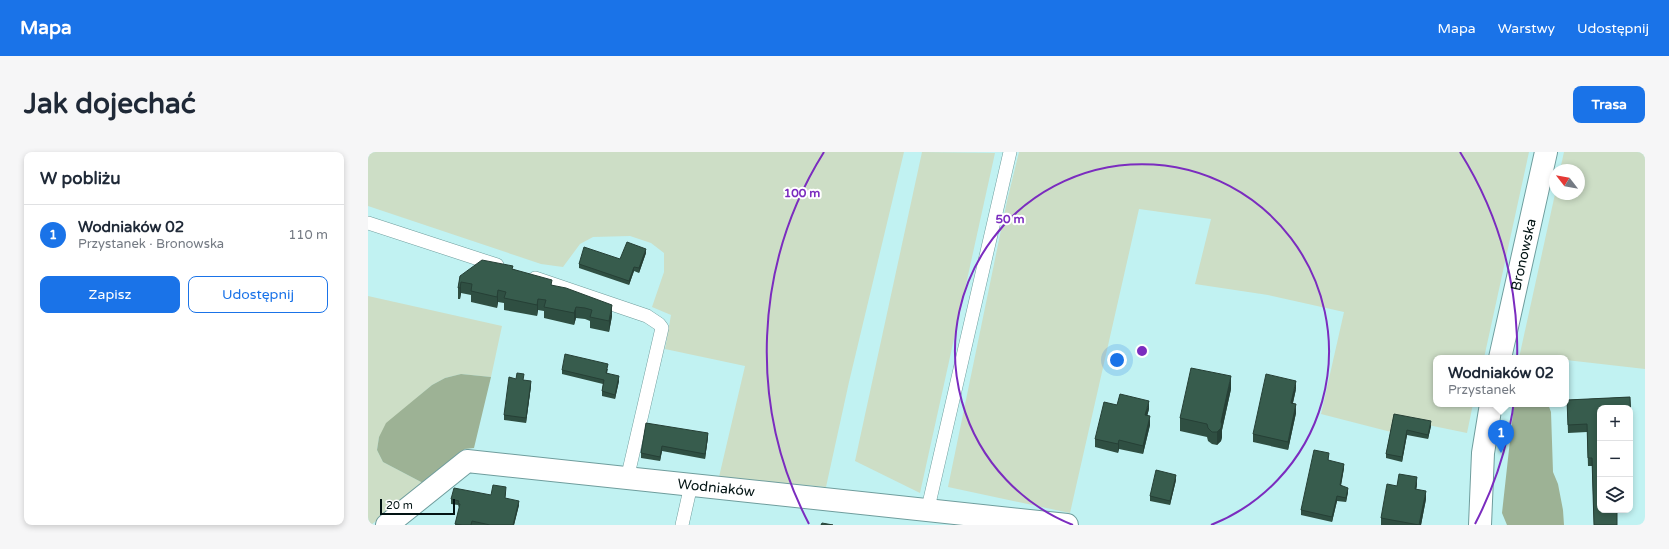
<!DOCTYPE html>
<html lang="pl">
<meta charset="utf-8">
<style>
body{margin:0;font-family:"Varela Round",sans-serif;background:#f6f6f7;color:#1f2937}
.controls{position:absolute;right:12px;bottom:12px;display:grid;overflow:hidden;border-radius:8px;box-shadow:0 2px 6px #0003}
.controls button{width:36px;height:36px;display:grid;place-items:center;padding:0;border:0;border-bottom:1px solid #e0e1e3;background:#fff;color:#1f2937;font:20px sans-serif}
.compass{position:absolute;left:1181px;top:12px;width:36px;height:36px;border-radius:50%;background:#fff;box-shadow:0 2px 6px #0003;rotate:301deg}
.scale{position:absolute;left:12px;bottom:10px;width:75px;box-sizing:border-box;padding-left:4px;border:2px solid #021313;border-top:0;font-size:11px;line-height:14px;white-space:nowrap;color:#021313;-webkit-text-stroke:3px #fff;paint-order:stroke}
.you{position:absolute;left:749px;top:208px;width:14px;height:14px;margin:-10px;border:3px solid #fff;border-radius:50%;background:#1a73e8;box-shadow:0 0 0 6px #1a73e833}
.badge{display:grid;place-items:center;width:26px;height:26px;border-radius:50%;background:#1a73e8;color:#fff;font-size:13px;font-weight:700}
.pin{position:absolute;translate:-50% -33px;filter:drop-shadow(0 1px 2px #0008)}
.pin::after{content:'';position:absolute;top:21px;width:14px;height:12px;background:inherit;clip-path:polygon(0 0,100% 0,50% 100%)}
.popup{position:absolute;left:1065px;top:203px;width:136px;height:52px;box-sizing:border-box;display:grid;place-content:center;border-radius:8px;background:#fff;filter:drop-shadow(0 1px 3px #0005);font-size:13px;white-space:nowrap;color:#747a83}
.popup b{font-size:15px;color:#1f2937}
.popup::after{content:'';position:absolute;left:50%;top:100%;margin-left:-8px;border:8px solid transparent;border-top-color:#fff}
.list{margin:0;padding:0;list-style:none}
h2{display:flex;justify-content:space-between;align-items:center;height:52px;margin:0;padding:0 16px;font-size:17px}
h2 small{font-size:13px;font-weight:400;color:#747a83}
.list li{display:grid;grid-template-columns:26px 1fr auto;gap:12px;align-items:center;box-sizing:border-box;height:60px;padding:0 16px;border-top:1px solid #e0e1e3}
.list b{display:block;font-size:15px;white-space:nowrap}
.list p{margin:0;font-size:13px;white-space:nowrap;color:#747a83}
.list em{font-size:13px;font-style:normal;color:#747a83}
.actions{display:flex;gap:8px;padding:12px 16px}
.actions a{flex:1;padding:9px 0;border:1px solid #1a73e8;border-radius:8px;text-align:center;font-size:14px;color:#1a73e8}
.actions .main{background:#1a73e8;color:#fff}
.icon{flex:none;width:22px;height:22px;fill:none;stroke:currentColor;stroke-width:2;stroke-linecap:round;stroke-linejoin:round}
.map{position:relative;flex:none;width:1277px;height:373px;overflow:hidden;border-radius:8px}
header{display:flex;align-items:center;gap:24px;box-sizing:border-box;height:56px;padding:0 20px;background:#1a73e8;color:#fff}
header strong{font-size:19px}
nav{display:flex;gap:22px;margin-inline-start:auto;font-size:14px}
.intro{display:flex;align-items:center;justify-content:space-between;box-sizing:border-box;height:96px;padding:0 24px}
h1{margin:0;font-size:28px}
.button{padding:10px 18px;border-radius:8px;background:#1a73e8;color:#fff;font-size:14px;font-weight:700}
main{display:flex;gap:24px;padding:0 24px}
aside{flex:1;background:#fff;border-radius:8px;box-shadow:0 2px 6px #0003}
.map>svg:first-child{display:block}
.green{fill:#cddec6}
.forest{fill:#9db295}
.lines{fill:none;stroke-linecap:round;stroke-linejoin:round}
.service-casing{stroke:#6f9d9d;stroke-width:14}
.minor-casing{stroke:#6f9d9d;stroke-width:24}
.tertiary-casing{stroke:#6f9d9d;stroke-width:24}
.service{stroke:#fff;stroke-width:13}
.minor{stroke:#fff;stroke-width:22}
.tertiary{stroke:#fff;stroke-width:22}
.wall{fill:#2f4f42}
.shaded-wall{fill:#264036}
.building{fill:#375c4d;stroke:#264036}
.ring{fill:none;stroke:#7b2cbf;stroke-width:2}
.labels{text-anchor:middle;stroke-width:4;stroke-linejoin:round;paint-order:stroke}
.street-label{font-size:14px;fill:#021313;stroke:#fff}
.centre{fill:#7b2cbf;stroke:#fff;stroke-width:2}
.ring-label{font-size:12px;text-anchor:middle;font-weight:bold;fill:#7b2cbf;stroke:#fff;stroke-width:4;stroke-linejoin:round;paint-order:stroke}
</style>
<header>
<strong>Mapa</strong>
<nav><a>Mapa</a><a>Warstwy</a><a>Udostępnij</a></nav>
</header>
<div class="intro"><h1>Jak dojechać</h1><a class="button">Trasa</a></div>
<main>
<aside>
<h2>W pobliżu<small></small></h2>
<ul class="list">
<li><span class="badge">1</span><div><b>Wodniaków 02</b><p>Przystanek · Bronowska</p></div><em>110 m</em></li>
</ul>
<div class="actions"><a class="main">Zapisz</a><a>Udostępnij</a></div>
</aside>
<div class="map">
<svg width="1277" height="373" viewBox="0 0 1277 373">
<rect width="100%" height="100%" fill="#c1f2f2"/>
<path class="green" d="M0,0H536L481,230L458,335L351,325L377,214L297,197L303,163L284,155L296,120V101L283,91L262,84L225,85L212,92L195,115L173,112L0,54Z
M554,0L627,1L552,341L487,309Z
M651,0H1161L1116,206H1068V252H1105L1099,281L1026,266L1023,280L953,262L976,160L900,143L827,132L843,67L771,57L702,361L580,335L639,49Z
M1196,0H1277V217L1198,208V206H1151L1187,42H1211V18H1192Z
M0,144L134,174L123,225L93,222L77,226L64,233L51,244L11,285L9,298L15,310L55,331L3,373H0Z"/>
<path class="forest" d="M93,222L123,225L106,296L97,297L55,331L15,310L9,298L11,285L18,271L64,233L77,226Z
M1146,252H1180L1183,260L1185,320L1190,332L1195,358L1196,373H1139L1134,361Z"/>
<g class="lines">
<g class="service-casing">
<path id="service" d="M0,71L129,113
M167,126L279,164L291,172L294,176L259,327
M560,356L642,0
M314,373L323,333"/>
</g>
<g class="minor-casing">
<g id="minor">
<path id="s1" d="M19,373L99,309C299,331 500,350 699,373"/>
</g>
</g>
<g class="tertiary-casing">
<g id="tertiary">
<path id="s2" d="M1132,206L1178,0"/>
<path d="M1112,373L1115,301L1123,252"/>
</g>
</g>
<use href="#service" class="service"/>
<use href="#minor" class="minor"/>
<use href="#tertiary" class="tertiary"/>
</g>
<path class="wall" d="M278,101L271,121L266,119L261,133L211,116V112L252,107Z
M145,117L184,133L244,164L241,180L222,176V169L217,167L208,166L206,173L176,166V159L170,158L169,164L136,158V151L130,150L129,156L103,150V143L93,141L92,147H90V136L92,124Z
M240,217L239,221L251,229L247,247L234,244V239L235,232L194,222V218Z
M156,228L163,234L158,271L136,268V263Z
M863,237L854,278V285L853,289L849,293L844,292L840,289L839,285L812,279V266Z
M928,237L925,251L928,261L920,298L885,290V282Z
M1262,245L1263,278L1262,279V256H1232V358H1249V373H1226L1224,314H1220L1219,280L1200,281L1199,248Z
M781,257L779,264L782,273L775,302L751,297L750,301L727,295V287Z
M1026,262L1063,274L1060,287L1039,283L1034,310L1018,306V302Z
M278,271L340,285L337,307L294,299L292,309L273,306V301Z
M961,306L960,309L976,316L973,334L980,340L978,350L969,349L964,370L933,363V358Z
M808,328L802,353L782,349V344Z
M1049,333L1048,337L1058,347L1053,373H1013V366Z
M138,340L137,346L151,353L146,373H87L91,356L90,353L83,352V347L123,343Z"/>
<path class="shaded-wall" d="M278,97V101L271,121V116Z
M266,115V119L261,133V129Z
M93,130V141L92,147V136Z
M130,138V150L129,156V145Z
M170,147V158L169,164V153Z
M244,153V164L241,180V169Z
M208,155V166L206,173V161Z
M251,224V229L247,247V243Z
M863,224V237L854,278V285L853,289L849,293V280Z
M163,229V234L158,271V266Z
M928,229V237L923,259V251Z
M781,249V257L777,272V263Z
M928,252V261L920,298V290Z
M782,264V273L775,302V294Z
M1063,269V274L1060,287V283Z
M1039,278V283L1034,310V305Z
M340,281V285L337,307V302Z
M751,288V297L750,301V292Z
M294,294V299L292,309V305Z
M976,312V316L972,338V333Z
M808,323V328L802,353V349Z
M1049,325V333L1047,345V337Z
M980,336V340L978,350V346Z
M1058,339V347L1053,373H1051Z
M969,344V349L964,370V365Z
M151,349V353L146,373H145Z"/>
<path class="building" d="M259,90L278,97L271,116L266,115L261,129L211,112L216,95L252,107Z
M114,108L145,114L144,117L184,128L183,133L198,136L244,153L241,169L222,165L224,158L217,156L208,155L206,161L176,155L178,148L170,147L169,153L136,146L138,140L130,138L129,145L103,139L104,132L93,130L92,136H90L92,124Z
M197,202L240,212L238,221L251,224L247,243L234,239L236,228L194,218Z
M823,216L863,224L853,270L854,272L853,276L849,280H844L840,276L839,272L812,266Z
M149,221L156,222L155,228L163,229L158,266L136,263L141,225L148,227Z
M898,222L928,229L923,251L928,252L920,290L885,282Z
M752,242L781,249L777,263L782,264L775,294L751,288L750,292L727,287L736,250L749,253Z
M1262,245L1263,270H1262V256H1232V358H1249V373H1226L1224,306H1220L1219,272L1200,273L1199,248Z
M1026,262L1063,269L1060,283L1039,278L1034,305L1018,302Z
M278,271L340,281L337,302L294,294L292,305L273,301Z
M946,298L961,301L960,308L976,312L972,333L980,336L978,346L969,344L964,365L933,358Z
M788,318L808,323L802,349L782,344Z
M1031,322L1049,325L1047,337L1058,339L1051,373L1013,366L1019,332L1029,334Z
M125,333L138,335L137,346L151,349L145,373H122L104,369L103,373H94L87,372L92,352L90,351L91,349L83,347L86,336L123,343Z
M454,371L465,373H453Z"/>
<g class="ring">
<path d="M705 373A187 187 0 1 1 843 373"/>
<path d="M441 372A375 375 0 0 1 456 0M1092 0A375 375 0 0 1 1107 372"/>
</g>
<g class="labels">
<g class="street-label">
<text dy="5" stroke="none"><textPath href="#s2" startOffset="106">Bronowska</textPath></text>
<text dy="5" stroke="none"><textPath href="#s1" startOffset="353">Wodniaków</textPath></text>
</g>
</g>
<circle cx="774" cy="199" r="6" class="centre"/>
<g class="ring-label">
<text x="434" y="45">100 m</text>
<text x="642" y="71">50 m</text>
</g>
</svg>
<div class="controls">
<button>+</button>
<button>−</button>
<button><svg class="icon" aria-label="layers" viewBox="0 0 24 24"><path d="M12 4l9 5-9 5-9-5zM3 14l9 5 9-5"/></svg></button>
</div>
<svg class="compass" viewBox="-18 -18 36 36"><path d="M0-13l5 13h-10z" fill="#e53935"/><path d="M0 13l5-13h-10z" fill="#747a83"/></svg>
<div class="scale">20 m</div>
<div class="you"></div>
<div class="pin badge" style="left:1133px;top:301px">1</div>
<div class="popup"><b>Wodniaków 02</b>Przystanek</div>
</div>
</main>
